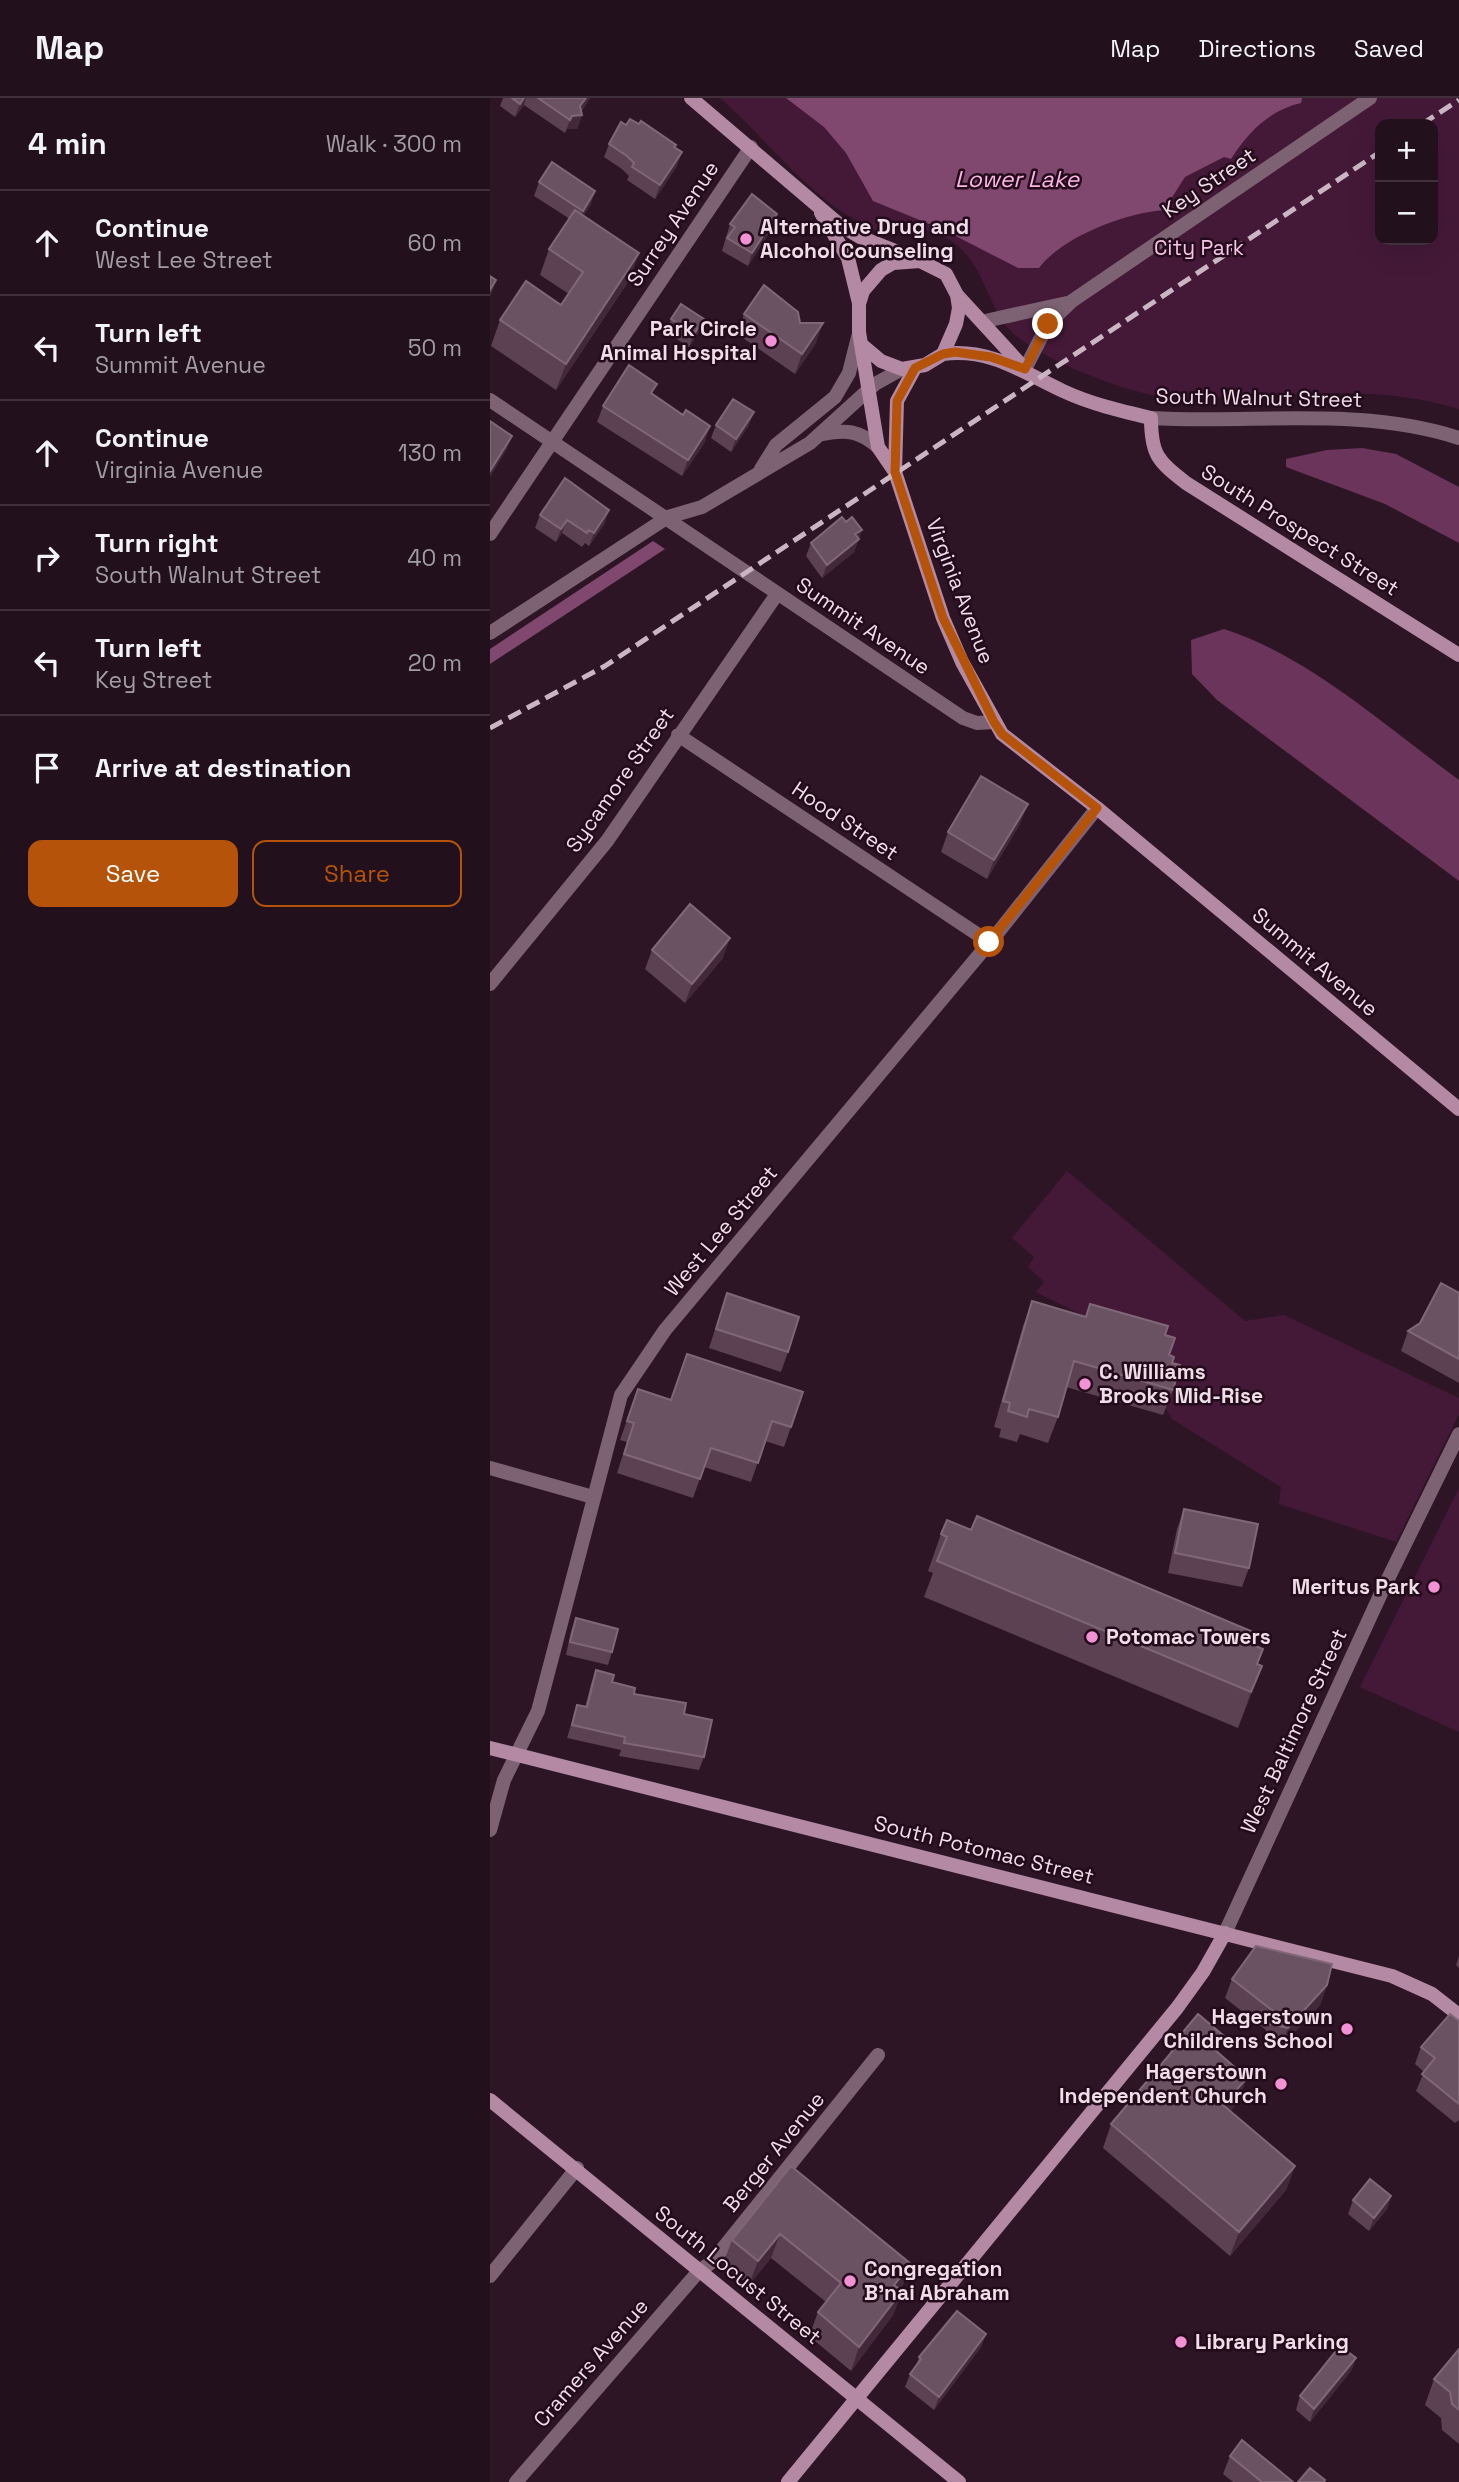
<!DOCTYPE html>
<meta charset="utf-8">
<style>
body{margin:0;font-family:"Space Grotesk",sans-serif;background:#2e1e29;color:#f1f3f6}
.controls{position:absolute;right:21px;top:21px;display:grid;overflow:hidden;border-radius:14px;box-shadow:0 7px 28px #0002}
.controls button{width:63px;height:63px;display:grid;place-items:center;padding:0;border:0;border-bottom:2px solid #3f303b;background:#22101c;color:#f1f3f6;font:35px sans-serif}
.stop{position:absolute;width:21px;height:21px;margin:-16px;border:5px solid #b45309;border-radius:50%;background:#fff}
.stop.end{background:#b45309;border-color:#fff;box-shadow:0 2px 7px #0008}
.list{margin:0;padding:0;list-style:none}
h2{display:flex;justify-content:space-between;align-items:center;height:91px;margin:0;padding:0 28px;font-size:30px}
h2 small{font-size:23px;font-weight:400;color:#a29da3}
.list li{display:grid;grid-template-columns:46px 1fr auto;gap:21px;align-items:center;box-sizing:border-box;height:105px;padding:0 28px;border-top:2px solid #3f303b}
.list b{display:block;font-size:26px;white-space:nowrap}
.list p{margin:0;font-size:23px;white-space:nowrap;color:#a29da3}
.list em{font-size:23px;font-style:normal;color:#a29da3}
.actions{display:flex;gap:14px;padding:21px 28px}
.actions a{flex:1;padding:16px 0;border:2px solid #b45309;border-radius:14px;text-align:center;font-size:24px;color:#b45309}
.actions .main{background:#b45309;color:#fff}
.icon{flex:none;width:38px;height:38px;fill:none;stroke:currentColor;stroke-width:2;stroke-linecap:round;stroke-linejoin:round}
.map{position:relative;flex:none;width:969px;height:2384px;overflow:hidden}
header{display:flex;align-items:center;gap:42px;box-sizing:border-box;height:98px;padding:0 35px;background:#22101c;border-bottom:2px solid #3f303b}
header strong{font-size:33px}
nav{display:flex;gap:38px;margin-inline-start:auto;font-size:24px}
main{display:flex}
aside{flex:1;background:#22101c}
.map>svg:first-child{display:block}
.green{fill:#441938;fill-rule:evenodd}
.forest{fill:#6b345b}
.water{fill:#80476f}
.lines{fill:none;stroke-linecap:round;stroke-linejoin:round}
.minor{stroke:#7d6273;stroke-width:14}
.tertiary{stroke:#7d6273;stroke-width:14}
.secondary{stroke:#b389a4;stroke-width:14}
.rail{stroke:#c9b6c2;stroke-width:5;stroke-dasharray:14 7;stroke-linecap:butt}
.wall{fill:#5b4152}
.shaded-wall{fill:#42283a}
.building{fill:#6b5262;stroke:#806777;stroke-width:2}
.route{stroke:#b45309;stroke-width:9}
.poi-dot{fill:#f391d5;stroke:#230b1c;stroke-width:2.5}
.labels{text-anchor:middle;stroke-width:5;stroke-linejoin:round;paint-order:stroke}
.street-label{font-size:21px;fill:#efdde8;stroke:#230b1c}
.poi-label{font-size:21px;font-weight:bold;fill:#efdde8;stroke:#230b1c;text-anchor:start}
.park-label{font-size:21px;fill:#f8c3e6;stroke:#230b1c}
.water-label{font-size:23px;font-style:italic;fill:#fbb6e4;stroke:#230b1c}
</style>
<header>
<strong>Map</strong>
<nav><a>Map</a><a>Directions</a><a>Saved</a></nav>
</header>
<main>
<aside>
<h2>4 min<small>Walk · 300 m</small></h2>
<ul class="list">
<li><svg class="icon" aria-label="ahead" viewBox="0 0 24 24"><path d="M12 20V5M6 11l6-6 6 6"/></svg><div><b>Continue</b><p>West Lee Street</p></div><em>60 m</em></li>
<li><svg class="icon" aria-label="left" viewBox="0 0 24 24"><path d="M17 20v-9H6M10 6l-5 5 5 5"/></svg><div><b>Turn left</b><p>Summit Avenue</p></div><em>50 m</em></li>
<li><svg class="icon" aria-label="ahead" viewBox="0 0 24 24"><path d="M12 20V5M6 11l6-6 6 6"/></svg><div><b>Continue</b><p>Virginia Avenue</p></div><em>130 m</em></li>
<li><svg class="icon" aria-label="right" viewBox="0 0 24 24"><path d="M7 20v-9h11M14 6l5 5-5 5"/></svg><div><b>Turn right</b><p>South Walnut Street</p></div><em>40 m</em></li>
<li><svg class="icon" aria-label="left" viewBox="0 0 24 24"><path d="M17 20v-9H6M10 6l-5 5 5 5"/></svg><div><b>Turn left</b><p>Key Street</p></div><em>20 m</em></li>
<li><svg class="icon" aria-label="arrive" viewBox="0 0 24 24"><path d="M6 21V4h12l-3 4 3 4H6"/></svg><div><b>Arrive at destination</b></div></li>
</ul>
<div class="actions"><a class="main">Save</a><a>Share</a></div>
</aside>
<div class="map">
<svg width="969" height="2384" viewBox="0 0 969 2384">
<rect width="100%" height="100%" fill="#2d1526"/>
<path class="green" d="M230,0H969V311C898,289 826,295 753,298C724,299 693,302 663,297C627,291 533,255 513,224C495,196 491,164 463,144C446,133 427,129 407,132C402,133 397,136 392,135C384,133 375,127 368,123C317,97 274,38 230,0ZM890,26H943V142H890Z
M577,1073L755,1223L794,1217L969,1300V1316L906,1444L789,1406L791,1389L682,1321L671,1303L677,1246L594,1218L546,1194L554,1184L538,1169L544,1159L522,1140Z
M969,1390V1634L870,1589Z"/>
<path class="forest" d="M872,350L906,356L969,389V445L895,406L796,369V361L837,352Z
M734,531C820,559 896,629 969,682V783L727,602L702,576L701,542Z"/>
<path class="water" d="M296,0H812L811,5C780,12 758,34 741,61L734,59L695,79L674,112C635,115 572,139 549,170H528L454,132L383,103L356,55L334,29Z
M163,443L175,451L0,566V551Z"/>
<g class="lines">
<path class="minor" d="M495,223L577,205
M535,271L558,226L582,203L880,0
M0,302L473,620L487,625L504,624
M661,320C763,326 870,308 969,340
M0,436L261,49
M188,637L499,844
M0,886L117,743L287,496
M0,1370L103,1399
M0,1732L14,1682L48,1613L131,1297L175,1232L510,832L607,710
M735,1835L893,1491L969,1336
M0,2178L87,2070
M26,2384L209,2173L222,2164L388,1957"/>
<path class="tertiary" d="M333,336C356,331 370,333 388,349
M271,371L286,347L345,299L359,275L368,239
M0,535L178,419L212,409L320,345L385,286L412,271"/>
<path class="secondary" d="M201,0L350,127L370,139L423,160
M331,115L358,160L369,205
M467,197L534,270
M372,247L391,263L412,271L435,267L453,256L466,226L469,210L467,197L456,176L430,163L403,165L391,172L373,193L369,206V234L388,349L405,374L453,520L472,564L512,636L607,710L969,1011
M453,256C501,250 532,274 573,293C601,306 631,313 661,320C661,357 668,363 696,385L969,557
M405,374L407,303L425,270
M0,1650L902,1878L942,1896L969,1917
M0,2002L469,2384
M298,2384L687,1910L713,1874L735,1835"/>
<path class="rail" d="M932,26L969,2
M0,630L115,568L890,54"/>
</g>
<path class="wall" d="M13,0H100L91,14L92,17L87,31H77L75,35L34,7L25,19L10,8Z
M136,27L185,50L187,68L165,101L137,82L139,78L132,71L114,59L119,46Z
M49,84L101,106L93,118L140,181L66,292L1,248L10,222L71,207L79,196L50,177L59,151L80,121L44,98Z
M287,116L282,130L258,168L232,153L240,126Z
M254,216L310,225L326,245L305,276L247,236Z
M181,221H214L209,234L199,249L176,234Z
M163,296L215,344L192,378L107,324L113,308Z
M226,327H259L241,354L221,340Z
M50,417L115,425L99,448L95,445L92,449L72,435L66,444L45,430Z
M356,424L372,432L364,454L332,480L316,458L321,445Z
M530,726L497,781L451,754L458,734Z
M162,852L233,860L195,905L155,871Z
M237,1195L298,1254L291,1274L219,1250Z
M969,1195V1285L911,1253L918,1233L930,1225Z
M542,1203L596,1219L600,1206L675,1237L679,1257L682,1265L683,1292L673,1317L576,1289L568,1319L558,1345L530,1336L527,1344L509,1339L511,1331L504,1329L533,1228Z
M197,1256L301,1329L294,1349L275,1343L261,1384L214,1369L203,1400L127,1375L137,1344L130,1342L148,1291L181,1302Z
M694,1411L759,1470L752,1489L678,1475L687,1431Z
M481,1432L768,1536L764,1547L773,1551L767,1566L772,1568L748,1630L434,1499L443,1475L438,1473L451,1436Z
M86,1520L122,1554L118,1567L76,1557L81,1533Z
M106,1572L122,1584L144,1596L194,1616L214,1659L209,1672L129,1658L131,1652L77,1640L87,1607L95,1609L101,1586Z
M969,1858V1870L966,1867Z
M742,1881L837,1887L830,1907L791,1949L773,1945L776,1932L735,1900Z
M969,1923V2022L965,2025L926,1993L934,1974L925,1966L931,1949Z
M683,1946L728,1955L748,2004L740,2013L805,2068L796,2092L740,2158L613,2050L621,2026L678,1959Z
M301,2068L421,2166L410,2192L412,2193L403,2217L361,2273L319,2238L328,2214L336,2204L281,2160L259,2187L233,2166L242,2142Z
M901,2098L897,2111L879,2133L858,2116L863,2102Z
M496,2236L491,2249L444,2312L415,2289L420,2276L426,2268L429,2259Z
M969,2251V2346L952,2332L951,2320L935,2307L944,2281Z
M866,2260L861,2273L820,2324L806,2312L810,2298Z
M740,2358L803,2384H743L733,2376Z"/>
<path class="shaded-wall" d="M34,0H36L34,7L25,19L30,6Z
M96,0H100L88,18L92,17L87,31H77L75,35L80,22Z
M192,54L187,68L165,101L170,87Z
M105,93L101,106L88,126L93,113Z
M287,116L282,130L258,168L262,155Z
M149,155L140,181L66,292L76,266Z
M6,182L2,195L0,198V192Z
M214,221L209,234L199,249L204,236Z
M333,225L326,245L305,276L312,256Z
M264,314L259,327L241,354L246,341Z
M220,328L215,344L192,378L198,362Z
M22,338L17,351L0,379V373Z
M119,412L115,425L99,448L104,435Z
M77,422L72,435L66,444L71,431Z
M372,432L364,454L332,480L337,467L365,436Z
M538,706L530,726L497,781L504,762Z
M240,840L233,860L195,905L202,886Z
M772,1568L758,1604L748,1630L761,1594Z
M837,1887L830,1907L791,1949L798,1930Z
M734,1938L725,1963L724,1951Z
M757,1980L748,2004L725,2032L733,2007Z
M805,2068L796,2092L740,2158L749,2134Z
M901,2098L897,2111L879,2133L884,2120Z
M290,2136L281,2160L259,2187L268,2163Z
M421,2166L412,2190L395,2211L404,2187Z
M412,2193L403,2217L361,2273L369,2249Z
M496,2236L491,2249L444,2312L449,2299Z
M866,2260L861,2273L820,2324L824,2311Z"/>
<path class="building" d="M22,0H34L30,6Z
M48,0H96L90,8L92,17L82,18L80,22Z
M140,21L149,26L151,23L186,47L184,49L192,54L170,87L142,69L144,65L137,58L119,46L131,24L136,27Z
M62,64L105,93L93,113L49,84Z
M262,96L287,116L262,155L237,140L245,129L240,126Z
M85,112L149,155L76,266L10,222L36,183L71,207L93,174L59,151Z
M0,178L6,182L0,192Z
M274,187L308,214L310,225H333L312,256L254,216Z
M191,206L214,221L204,236L181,221Z
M139,267L167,286L161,295L193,317L196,312L220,328L198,362L113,308Z
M243,301L264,314L246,341L226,327Z
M0,323L22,338L0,373Z
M75,380L119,412L104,435L99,432L97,435L77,422L71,431L50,417Z
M352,419L356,424L362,419L372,432L365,436L369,441L337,467L321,445Z
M491,678L538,706L504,762L458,734Z
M200,806L240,840L202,886L162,852Z
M951,1185L969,1195V1261L918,1233L930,1225Z
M237,1195L309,1219L298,1254L226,1231Z
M542,1203L596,1219L600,1206L678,1228L675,1237L685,1240L679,1257L684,1259L682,1265L690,1267L683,1292L584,1263L568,1319L539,1311L537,1319L518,1313L520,1305L513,1303Z
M197,1256L313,1294L301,1329L282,1323L268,1365L221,1350L210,1381L134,1356L144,1325L137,1323L148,1291L181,1302Z
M694,1411L768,1426L759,1470L685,1455Z
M487,1418L768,1536L763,1547L773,1551L767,1566L772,1568L761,1594L447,1463L457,1439L451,1436L457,1422L481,1432Z
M86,1520L128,1531L122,1554L80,1544Z
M106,1572L124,1577L122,1584L145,1590L144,1596L196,1605L194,1616L222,1622L214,1659L134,1645L135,1639L82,1627L87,1607L97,1609Z
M766,1848L842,1866L837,1887L798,1930L780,1926L783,1913L742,1881Z
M708,1916L734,1938L724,1951L757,1980L733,2007L805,2068L749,2134L621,2026L686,1949L683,1946Z
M960,1916L969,1923V2006L932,1976L945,1960L931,1949Z
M301,2068L421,2166L404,2187L412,2193L369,2249L328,2214L351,2185L290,2136L268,2163L242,2142Z
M880,2081L901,2098L884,2120L863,2102Z
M467,2213L496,2236L449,2299L420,2276L431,2261L429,2259Z
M850,2248L866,2260L824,2311L810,2298Z
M969,2251V2312L962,2306L960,2294L944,2281Z
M752,2342L803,2384H772L740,2358Z
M820,2370L835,2382L834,2384H808Z"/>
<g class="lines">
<path class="route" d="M499,844L607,710L512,636L504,624L453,520L405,374L407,303L425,270L453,256L465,254L501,259L535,271L558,226"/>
</g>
<g class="poi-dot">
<circle cx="256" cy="141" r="7"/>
<circle cx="281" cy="243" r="7"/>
<circle cx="595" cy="1286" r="7"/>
<circle cx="944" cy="1489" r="7"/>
<circle cx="602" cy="1539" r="7"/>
<circle cx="857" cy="1931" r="7"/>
<circle cx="791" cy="1986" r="7"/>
<circle cx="360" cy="2183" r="7"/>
<circle cx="691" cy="2244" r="7"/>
</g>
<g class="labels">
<g class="street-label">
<text transform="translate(719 85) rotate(-34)" y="7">Key Street</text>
<text transform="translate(183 126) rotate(-56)" y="7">Surrey Avenue</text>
<text transform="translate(769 300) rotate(1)" y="7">South Walnut Street</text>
<text transform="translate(810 432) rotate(32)" y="7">South Prospect Street</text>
<text transform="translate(470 493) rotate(69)" y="7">Virginia Avenue</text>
<text transform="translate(373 528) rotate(34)" y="7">Summit Avenue</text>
<text transform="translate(130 682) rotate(-55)" y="7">Sycamore Street</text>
<text transform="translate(355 723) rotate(34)" y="7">Hood Street</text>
<text transform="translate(825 864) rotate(40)" y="7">Summit Avenue</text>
<text transform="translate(231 1133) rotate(-50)" y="7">West Lee Street</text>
<text transform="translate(804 1633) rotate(-65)" y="7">West Baltimore Street</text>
<text transform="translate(494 1752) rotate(14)" y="7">South Potomac Street</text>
<text transform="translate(284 2054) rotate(-51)" y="7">Berger Avenue</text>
<text transform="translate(248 2177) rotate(39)" y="7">South Locust Street</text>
<text transform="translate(101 2265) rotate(-49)" y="7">Cramers Avenue</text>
</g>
<g class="poi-label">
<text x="270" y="136">Alternative Drug and<tspan x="270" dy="24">Alcohol Counseling</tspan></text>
<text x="267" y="238" text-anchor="end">Park Circle<tspan x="267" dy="24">Animal Hospital</tspan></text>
<text x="609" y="1281">C. Williams<tspan x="609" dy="24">Brooks Mid‐Rise</tspan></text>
<text x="930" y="1496" text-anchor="end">Meritus Park</text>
<text x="616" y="1546">Potomac Towers</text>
<text x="843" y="1926" text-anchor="end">Hagerstown<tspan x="843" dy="24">Childrens School</tspan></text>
<text x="777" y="1981" text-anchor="end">Hagerstown<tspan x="777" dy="24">Independent Church</tspan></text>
<text x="374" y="2178">Congregation<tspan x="374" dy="24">B'nai Abraham</tspan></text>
<text x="705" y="2251">Library Parking</text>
</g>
<g class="park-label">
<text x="709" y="157">City Park</text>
</g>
<g class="water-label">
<text x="527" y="89">Lower Lake</text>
</g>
</g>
</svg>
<div class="controls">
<button>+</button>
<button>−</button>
</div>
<div class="stop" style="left:499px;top:844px"></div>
<div class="stop end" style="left:558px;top:226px"></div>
</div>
</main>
